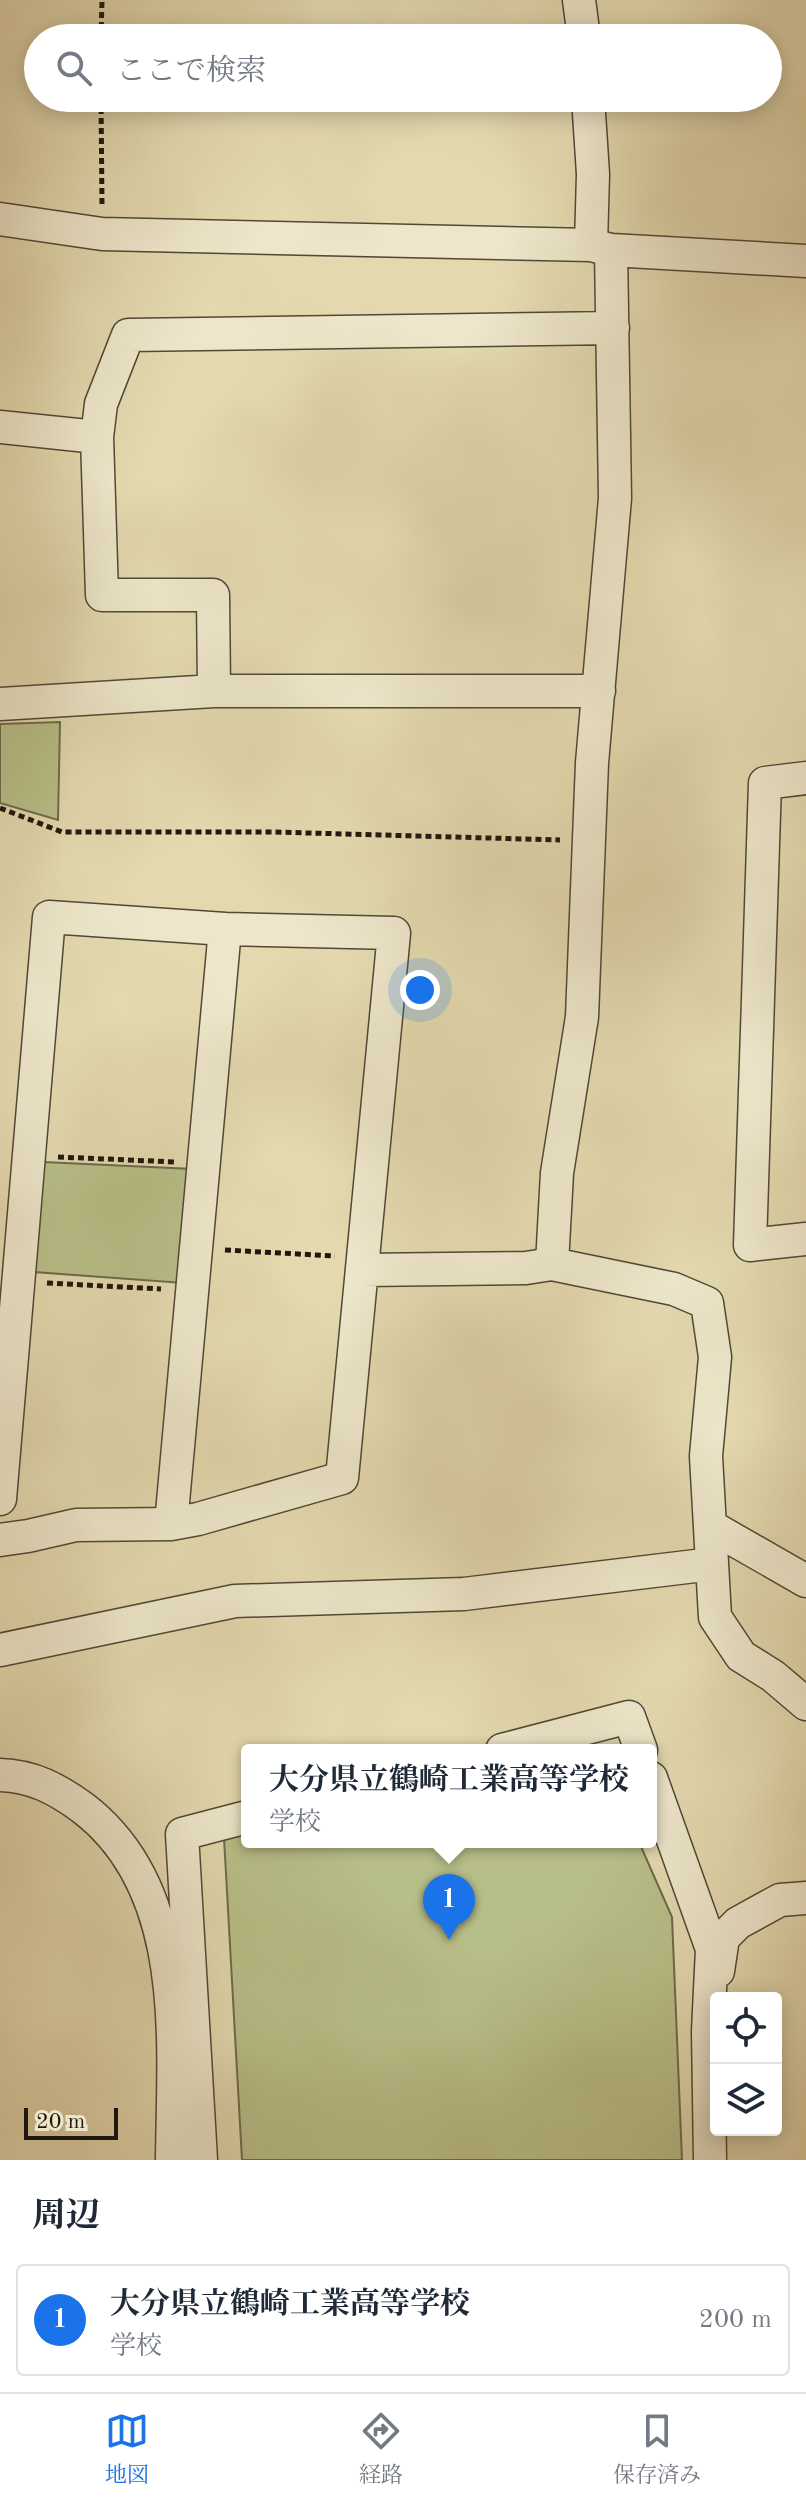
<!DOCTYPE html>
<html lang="ja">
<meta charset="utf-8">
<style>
body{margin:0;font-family:"Old Standard TT","Noto Serif JP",serif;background:#f6f6f7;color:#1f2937}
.controls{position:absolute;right:24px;bottom:24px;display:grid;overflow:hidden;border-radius:8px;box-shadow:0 4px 20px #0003}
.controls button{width:72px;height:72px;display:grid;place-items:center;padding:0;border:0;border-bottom:2px solid #e0e1e3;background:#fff;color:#1f2937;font:40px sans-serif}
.scale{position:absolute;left:24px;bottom:20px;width:94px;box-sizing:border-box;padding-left:8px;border:4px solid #20180e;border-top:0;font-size:22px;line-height:28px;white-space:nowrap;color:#20180e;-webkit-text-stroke:6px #ede6ca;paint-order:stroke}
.you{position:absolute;left:420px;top:990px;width:28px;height:28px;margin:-20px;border:6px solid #fff;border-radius:50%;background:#1a73e8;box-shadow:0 0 0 12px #1a73e833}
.badge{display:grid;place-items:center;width:52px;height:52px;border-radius:50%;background:#1a73e8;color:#fff;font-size:26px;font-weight:700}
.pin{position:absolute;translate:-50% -66px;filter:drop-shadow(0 2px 4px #0008)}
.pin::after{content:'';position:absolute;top:42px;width:28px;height:24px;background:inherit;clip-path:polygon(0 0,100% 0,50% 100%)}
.popup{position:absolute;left:241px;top:1744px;width:416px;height:104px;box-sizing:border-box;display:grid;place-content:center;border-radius:8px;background:#fff;filter:drop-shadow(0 2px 6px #0005);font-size:26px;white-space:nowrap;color:#747a83}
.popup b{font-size:30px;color:#1f2937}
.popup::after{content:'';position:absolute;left:50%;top:100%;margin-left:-16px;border:16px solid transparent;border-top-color:#fff}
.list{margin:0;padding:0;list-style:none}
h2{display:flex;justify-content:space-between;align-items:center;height:104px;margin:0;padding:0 32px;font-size:34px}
h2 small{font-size:26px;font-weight:400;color:#747a83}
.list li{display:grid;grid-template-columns:52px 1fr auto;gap:24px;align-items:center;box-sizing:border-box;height:112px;margin:0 16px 16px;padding:0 16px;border:2px solid #e0e1e3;border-radius:8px}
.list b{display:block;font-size:30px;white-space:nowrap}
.list p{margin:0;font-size:26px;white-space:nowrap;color:#747a83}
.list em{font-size:26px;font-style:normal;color:#747a83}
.icon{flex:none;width:44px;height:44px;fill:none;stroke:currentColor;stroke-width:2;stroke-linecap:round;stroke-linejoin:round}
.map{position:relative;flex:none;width:806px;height:2160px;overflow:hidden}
.search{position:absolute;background:#fff;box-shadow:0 4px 20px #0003;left:24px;right:24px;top:24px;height:88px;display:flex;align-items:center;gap:20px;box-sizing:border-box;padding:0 28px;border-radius:44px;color:#747a83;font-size:30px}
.sheet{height:232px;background:#fff}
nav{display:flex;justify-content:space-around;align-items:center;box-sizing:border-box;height:112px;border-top:2px solid #e0e1e3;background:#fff;font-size:22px;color:#747a83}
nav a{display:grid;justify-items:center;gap:4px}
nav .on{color:#1a73e8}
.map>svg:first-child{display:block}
.green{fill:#b8be88;stroke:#6c6b4b;stroke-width:2}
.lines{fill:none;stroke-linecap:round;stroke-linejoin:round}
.street-casing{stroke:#514836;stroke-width:35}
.path{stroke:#20180e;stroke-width:5;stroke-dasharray:6 4;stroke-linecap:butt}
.street{stroke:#ede6ca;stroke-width:32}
</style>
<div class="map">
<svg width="806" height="2160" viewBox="0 0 806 2160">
<rect width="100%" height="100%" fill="#e3d8ae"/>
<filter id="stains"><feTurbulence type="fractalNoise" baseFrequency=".0025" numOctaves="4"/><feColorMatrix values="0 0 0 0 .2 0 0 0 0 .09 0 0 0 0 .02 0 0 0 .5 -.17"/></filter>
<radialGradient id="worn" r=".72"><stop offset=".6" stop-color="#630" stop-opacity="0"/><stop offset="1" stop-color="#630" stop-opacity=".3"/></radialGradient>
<path class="green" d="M60,722L58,820L0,803V724Z
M43,1162L193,1169L183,1283L34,1272Z
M247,1830V1842H639L672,1917L682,2160H242L224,1838Z"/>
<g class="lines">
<g class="street-casing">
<path id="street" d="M579,0L584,38
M588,98L593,174L591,245
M0,219L102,234L591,245L611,250L806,261
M0,427L97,437
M214,691L213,595H102L97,437L101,404L128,335L613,328
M0,704L214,691H599
M806,778L765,783L750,1245L806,1239
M552,1264L557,1173L582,1017L592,763L615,498L611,250
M362,1270L526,1268L552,1264L674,1289L707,1303L715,1357L706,1456L715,1617L741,1656L773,1676L806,1704
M0,1499L49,917L225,929L394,933L342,1478L198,1519L171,1524L76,1525L28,1536L0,1540
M171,1524L225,929
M710,1526L806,1581
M0,1650L235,1601L464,1594L712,1564
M502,1750L629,1717L641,1750
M0,1775C33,1776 57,1789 83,1808C189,1889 173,2041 172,2160
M651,1778L712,1949L708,2031L710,2160
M718,1971L723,1938L738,1923L780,1900L806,1898
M201,2160L182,1834L247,1817"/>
</g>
<path class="path" d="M101,38L102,0
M101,98L102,205
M0,808L62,832H274L560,840
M58,1157L176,1162
M225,1250L335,1256
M47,1283L161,1289"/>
<use href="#street" class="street"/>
</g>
<rect width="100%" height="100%" filter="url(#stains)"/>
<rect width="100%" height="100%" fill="url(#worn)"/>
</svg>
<div class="controls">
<button><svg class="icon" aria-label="locate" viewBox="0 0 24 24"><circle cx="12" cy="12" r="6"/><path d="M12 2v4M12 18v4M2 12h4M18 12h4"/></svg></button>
<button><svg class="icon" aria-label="layers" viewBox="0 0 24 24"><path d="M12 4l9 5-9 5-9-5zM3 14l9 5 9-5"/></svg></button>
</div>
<div class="scale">20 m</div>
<div class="you"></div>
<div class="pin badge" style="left:449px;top:1940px">1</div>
<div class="popup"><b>大分県立鶴崎工業高等学校</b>学校</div>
<div class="search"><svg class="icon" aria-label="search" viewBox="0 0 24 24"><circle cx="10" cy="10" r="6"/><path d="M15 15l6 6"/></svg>ここで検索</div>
</div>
<section class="sheet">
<h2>周辺<small></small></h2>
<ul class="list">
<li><span class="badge">1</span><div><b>大分県立鶴崎工業高等学校</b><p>学校</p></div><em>200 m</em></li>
</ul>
</section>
<nav>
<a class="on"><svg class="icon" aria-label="map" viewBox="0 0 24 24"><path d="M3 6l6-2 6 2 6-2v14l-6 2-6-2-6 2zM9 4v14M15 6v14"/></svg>地図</a>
<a><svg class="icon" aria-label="directions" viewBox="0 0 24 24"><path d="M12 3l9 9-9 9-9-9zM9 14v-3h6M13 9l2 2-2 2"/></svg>経路</a>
<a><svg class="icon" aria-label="saved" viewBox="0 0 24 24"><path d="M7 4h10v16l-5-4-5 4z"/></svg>保存済み</a>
</nav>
